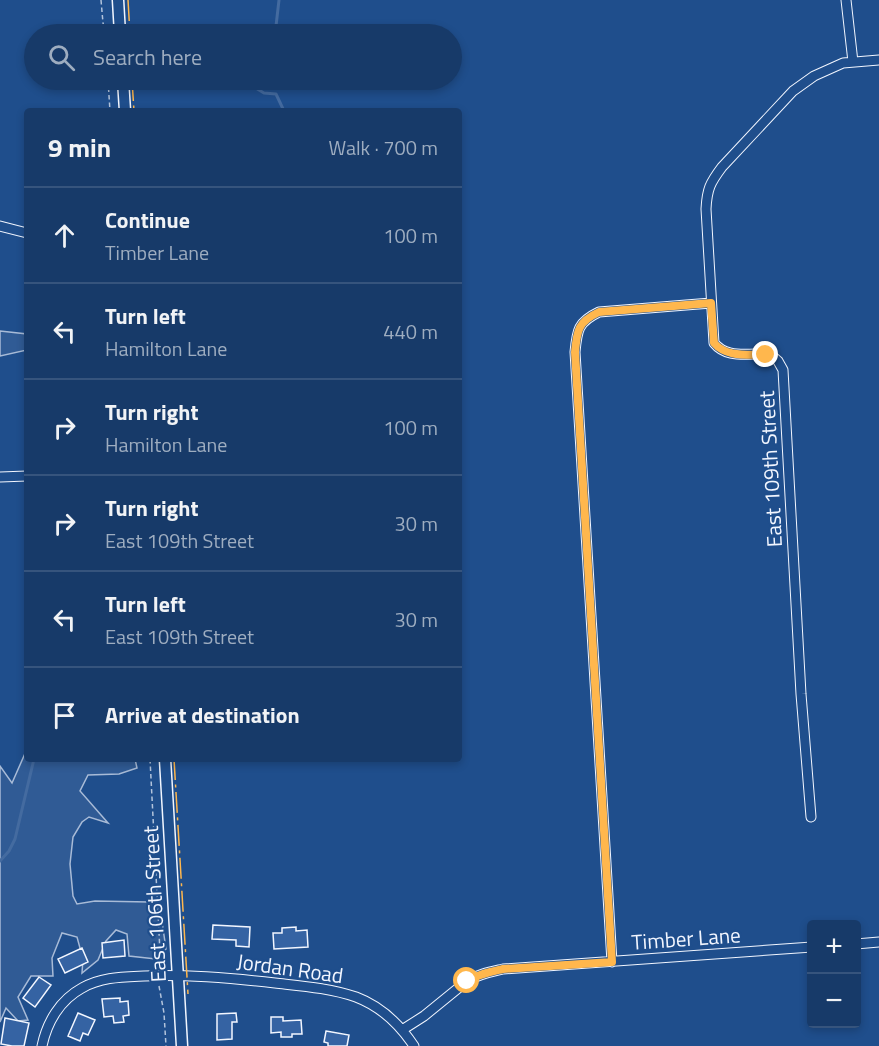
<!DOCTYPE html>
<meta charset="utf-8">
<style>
body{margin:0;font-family:"Titillium Web",sans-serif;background:#244571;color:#f1f3f6}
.controls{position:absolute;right:18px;bottom:18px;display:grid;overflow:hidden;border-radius:6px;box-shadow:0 3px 9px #0003}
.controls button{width:54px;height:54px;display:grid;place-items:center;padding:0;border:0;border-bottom:2px solid #36547d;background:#173a69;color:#f1f3f6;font:30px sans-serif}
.stop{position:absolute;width:18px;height:18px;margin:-14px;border:4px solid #ffb74d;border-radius:50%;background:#fff}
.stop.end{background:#ffb74d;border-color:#fff;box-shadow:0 2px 6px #0008}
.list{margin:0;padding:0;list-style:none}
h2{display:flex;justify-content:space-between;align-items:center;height:78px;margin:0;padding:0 24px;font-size:26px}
h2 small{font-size:20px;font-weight:400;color:#9eadc0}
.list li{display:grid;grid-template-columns:39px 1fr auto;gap:18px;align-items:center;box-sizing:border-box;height:96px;padding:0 24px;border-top:2px solid #36547d}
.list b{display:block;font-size:22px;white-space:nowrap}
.list p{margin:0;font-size:20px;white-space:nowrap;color:#9eadc0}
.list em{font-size:20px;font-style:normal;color:#9eadc0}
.icon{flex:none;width:33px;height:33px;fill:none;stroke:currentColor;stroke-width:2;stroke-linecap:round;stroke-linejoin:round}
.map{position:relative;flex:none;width:879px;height:1046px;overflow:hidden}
.search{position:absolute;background:#173a69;box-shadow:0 3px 9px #0003;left:24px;top:24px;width:438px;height:66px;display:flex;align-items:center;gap:15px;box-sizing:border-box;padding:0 21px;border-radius:33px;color:#9eadc0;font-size:22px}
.panel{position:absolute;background:#173a69;box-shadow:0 3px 9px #0003;left:24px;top:108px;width:438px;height:654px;border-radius:6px}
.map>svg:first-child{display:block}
.green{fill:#305b95;stroke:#a8bbd7;stroke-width:1.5}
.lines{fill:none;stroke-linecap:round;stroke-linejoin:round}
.stream{stroke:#446ba0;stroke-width:3}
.building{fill:#3563a3;stroke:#f2f6ff;stroke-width:1.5}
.minor-casing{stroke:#f2f6ff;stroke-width:11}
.tertiary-casing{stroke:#f2f6ff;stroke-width:13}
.path{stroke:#b3c4dc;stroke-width:1.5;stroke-dasharray:4.5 3;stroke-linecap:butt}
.minor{stroke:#1f4e8c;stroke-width:9}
.tertiary{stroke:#1f4e8c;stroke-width:10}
.power{stroke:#ffb74d;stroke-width:1.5;stroke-dasharray:21 4.5 3 4.5;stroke-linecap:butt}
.route{stroke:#ffb74d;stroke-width:8}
.labels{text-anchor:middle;stroke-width:4.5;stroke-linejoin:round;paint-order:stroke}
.street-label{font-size:21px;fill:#f2f6ff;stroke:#1f4e8c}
</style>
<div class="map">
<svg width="879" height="1046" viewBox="0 0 879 1046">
<rect width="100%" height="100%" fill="#1f4e8c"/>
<path class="green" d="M0,331L27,334V350L0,356Z
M27,749V759H135L137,768L119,774L88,775L80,791L108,823L89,817L82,822L73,837L70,864L73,896L77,904L95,901L149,902L160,908L166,949L156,959L129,956L127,934L116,930L106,941L98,960L82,973L83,959L77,937L62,933L52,958L53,976H31L18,997L28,1020L18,1021L6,1008L0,1022V766L12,783Z"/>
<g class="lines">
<path class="stream" d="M271,34L276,26L279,0
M248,80L249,84L264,93L276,94L284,111
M0,861L9,851L15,839L34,759"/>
</g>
<path class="building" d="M213,925L250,927L249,947L236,946V940L212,939Z
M296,927V931L307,930L308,947L274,949L273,933H282V928Z
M124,940L125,956L103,958L102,943Z
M82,948L88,962L65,973L58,959Z
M39,977L51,985L35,1007L23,998Z
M120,998V1002L128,1001L129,1015L123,1016L124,1022L114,1023L113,1016L104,1017L102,999Z
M78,1013L95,1020L88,1035L83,1033L80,1041L68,1036Z
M236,1013L237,1022H232V1039L217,1040V1014Z
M271,1017H283V1021L301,1020L302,1034H292V1037H281V1032L271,1033Z
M5,1018L29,1023L24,1046H12L1,1044Z
M326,1031L349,1035L347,1046H328V1043L324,1042Z"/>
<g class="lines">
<g class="minor-casing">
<path id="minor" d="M846,0L853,62
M0,226L27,233
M0,477L27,476
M811,817L801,694L783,370C782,368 779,363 778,361C763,345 732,365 714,343L706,209C707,189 710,183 722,167L793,91L814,76L843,63L879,60
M856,944L879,942
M612,962L575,352C577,330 578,322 599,312L711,303
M402,1030L424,1016L467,981C479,974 490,972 503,969L812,947
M42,1046C47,1022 60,1000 82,988C101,977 122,977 144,976C188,974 231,978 275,983C302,986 330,988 356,997C380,1006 400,1025 414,1046"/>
</g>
<g class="tertiary-casing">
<path id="tertiary" d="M118,0L120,34
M123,80L125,111
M165,759L182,1046"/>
</g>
<path class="path" d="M101,0L103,23L106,34
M108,80L110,111
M150,759L160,952L155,967
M159,986L164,1013L166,1046"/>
<use href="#minor" class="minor"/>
<use href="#tertiary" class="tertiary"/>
<path class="power" d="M128,0L130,34
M132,80L134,111
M174,759L188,994"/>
</g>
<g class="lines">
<path class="route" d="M467,981C479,974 490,972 503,969L612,962L575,352C577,330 578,322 599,312L711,303L714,343C727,358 748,354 766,355"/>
</g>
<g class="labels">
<g class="street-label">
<text transform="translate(771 469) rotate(-93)" y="7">East 109th Street</text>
<text transform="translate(155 904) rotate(-93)" y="7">East 106th Street</text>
<text transform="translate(686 939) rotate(-4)" y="7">Timber Lane</text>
<text transform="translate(290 969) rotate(8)" y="7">Jordan Road</text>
</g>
</g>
</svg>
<div class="controls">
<button>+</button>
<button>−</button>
</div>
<div class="stop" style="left:467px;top:981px"></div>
<div class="stop end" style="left:766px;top:355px"></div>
<div class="search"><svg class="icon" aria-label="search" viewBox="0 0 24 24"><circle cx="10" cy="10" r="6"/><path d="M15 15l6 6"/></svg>Search here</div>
<section class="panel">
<h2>9 min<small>Walk · 700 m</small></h2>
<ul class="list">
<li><svg class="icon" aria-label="ahead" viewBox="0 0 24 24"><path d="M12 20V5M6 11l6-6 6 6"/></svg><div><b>Continue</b><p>Timber Lane</p></div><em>100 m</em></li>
<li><svg class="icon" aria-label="left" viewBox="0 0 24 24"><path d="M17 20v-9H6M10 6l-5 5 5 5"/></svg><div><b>Turn left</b><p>Hamilton Lane</p></div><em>440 m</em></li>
<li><svg class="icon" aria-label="right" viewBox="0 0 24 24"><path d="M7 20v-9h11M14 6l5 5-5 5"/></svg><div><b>Turn right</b><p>Hamilton Lane</p></div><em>100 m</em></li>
<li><svg class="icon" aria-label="right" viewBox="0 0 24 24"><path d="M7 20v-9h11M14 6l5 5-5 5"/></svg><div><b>Turn right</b><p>East 109th Street</p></div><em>30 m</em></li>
<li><svg class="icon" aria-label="left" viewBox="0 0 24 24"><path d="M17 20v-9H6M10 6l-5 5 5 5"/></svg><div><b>Turn left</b><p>East 109th Street</p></div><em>30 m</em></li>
<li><svg class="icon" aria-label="arrive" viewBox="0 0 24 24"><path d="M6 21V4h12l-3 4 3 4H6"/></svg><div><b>Arrive at destination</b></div></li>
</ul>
</section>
</div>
